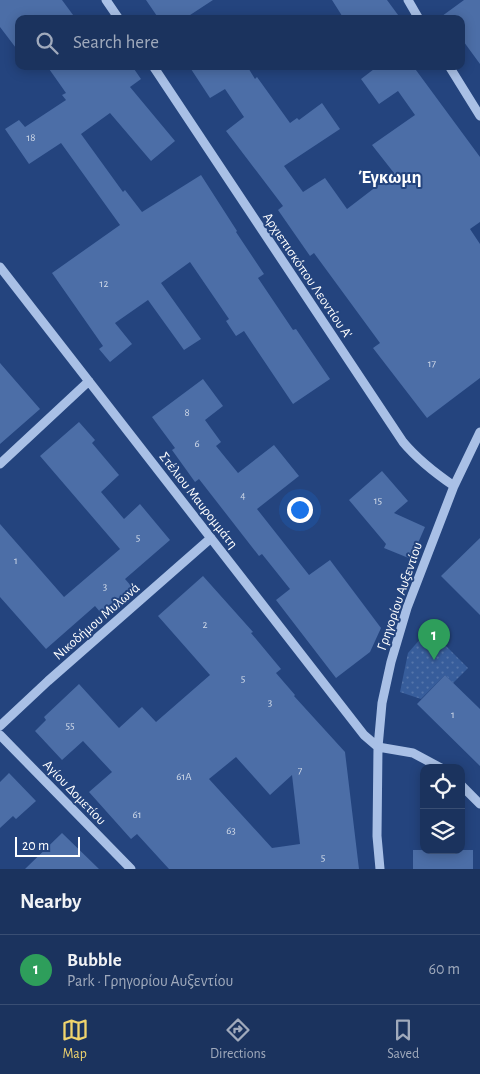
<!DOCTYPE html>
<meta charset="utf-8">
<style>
body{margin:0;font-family:"Alegreya Sans",sans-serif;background:#243b64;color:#f1f3f6}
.controls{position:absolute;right:15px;bottom:15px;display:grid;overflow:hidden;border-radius:10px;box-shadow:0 2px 12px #0003}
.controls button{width:45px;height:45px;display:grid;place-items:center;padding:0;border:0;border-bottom:1px solid #394e73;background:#1b335e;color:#f1f3f6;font:25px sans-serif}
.scale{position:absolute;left:15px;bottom:12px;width:65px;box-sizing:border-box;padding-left:5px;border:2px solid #fff;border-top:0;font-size:14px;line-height:18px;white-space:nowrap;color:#fff;-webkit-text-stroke:4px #24447e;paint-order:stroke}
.you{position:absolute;left:299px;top:509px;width:18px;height:18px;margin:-12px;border:4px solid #fff;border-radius:50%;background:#1a73e8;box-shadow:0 0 0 8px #1a73e833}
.badge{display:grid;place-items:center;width:32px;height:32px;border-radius:50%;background:#f0d46d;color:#fff;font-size:16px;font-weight:700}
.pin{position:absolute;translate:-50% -41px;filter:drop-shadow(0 1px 2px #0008)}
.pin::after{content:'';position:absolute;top:26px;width:18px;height:15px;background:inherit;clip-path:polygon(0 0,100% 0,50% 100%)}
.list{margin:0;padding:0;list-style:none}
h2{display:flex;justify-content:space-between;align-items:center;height:65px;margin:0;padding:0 20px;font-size:21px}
h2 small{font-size:16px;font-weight:400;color:#a0aabc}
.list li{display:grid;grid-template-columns:32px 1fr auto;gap:15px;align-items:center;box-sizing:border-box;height:70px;padding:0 20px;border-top:1px solid #394e73}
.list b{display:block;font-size:19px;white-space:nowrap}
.list p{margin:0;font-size:16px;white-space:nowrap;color:#a0aabc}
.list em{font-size:16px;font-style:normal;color:#a0aabc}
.icon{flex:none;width:28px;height:28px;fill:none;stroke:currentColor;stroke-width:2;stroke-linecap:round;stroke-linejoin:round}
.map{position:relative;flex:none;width:480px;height:869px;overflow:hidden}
.search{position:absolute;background:#1b335e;box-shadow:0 2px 12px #0003;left:15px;right:15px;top:15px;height:55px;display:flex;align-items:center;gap:12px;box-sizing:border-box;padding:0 18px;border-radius:10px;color:#a0aabc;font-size:19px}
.sheet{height:135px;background:#1b335e}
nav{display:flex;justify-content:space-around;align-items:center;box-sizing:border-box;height:70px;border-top:1px solid #394e73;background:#1b335e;font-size:14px;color:#a0aabc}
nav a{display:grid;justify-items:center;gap:2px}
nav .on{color:#f0d46d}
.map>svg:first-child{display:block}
.grass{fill:url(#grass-dots)}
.building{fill:#4c6ea7;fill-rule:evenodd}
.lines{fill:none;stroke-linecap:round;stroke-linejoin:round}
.minor{stroke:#a9c0e6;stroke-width:9}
.labels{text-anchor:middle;stroke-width:4;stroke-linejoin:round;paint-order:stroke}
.number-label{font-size:11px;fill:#d2dbe9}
.street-label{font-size:14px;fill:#fff;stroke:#24447e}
.district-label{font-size:19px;font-weight:bold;fill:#fff;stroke:#24447e}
</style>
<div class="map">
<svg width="480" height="869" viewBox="0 0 480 869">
<defs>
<pattern id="grass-dots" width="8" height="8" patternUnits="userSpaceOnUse" patternTransform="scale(1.25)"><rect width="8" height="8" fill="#375d9b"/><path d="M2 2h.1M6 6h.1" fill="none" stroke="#5575aa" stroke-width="1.8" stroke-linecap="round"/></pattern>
</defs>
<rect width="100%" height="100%" fill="#24447e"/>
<path class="grass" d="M429,629L468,668L453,683L445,675L421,699L400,692L408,653Z"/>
<path class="building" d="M0,0H62L76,19H19V52L0,27Z
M146,0H213L184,19H159Z
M332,0H387L401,19H344Z
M464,0H480V64L461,38V19H438Z
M47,66H132L141,79L130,87L175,141L151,161L110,113L81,134L123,192L125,190L142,212L201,175L237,231L236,232L264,274L258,278L293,330L296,329L330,379L293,404L244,331L236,336L226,321L229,319L190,262L161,283L201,339L184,350L148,300L115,323L132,344L110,362L99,349L103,346L52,273L120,225L61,143L29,164L5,129L19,120L25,127L66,100L62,95L66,93Z
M189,66H247L255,79L257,77L290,123L297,118L299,120L322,103L340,129L284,166L303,192L325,178L347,209L394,173L372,145L415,115L398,91L379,104L361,79L378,66H413L480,157V222L470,229L480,244V378L427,418L373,348L380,343L314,253L310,256L278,210L283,206L226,131L244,117L225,89L210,98Z
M0,363L40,409L0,444Z
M203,379L223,406L205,420L221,442L216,446L238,473L274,445L299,476L257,509L309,575L330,560L381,628L370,652L336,678L276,600L290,589L262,554L259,556L199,479L195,482L172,450L175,448L152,417Z
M79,422L95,440L92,443L119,475L101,492L124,519L140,504L170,540L125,579L132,587L101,613L95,606L46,649L0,597V524L64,597L120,549L40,456Z
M382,471L408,501L394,513L425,527L411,559L384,548L386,544L349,500Z
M480,538V615L441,576Z
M203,576L253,632L251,633L281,669L276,673L295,695L294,696L345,752L359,869H169L137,834L131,839L89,792L112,772L83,741L62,760L35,731L46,720L44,717L79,684L119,728L142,707L156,722L210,675L158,616ZM236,757L270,795L292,775L300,844L272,848L209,779Z
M445,675L480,709V766L417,704Z
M9,773L36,801L16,819L13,816L0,828V782Z
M62,833L99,869H25Z
M413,850H473V869H413Z"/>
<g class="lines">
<path class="minor" d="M106,0L119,19
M408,0L419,19
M153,66L403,442C418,460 435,473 454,486
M449,66L480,116
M0,267L364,735L378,747L413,753L441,768
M0,464L89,381
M0,726L48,681L211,538
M0,735L131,869
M461,785L480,804
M380,869L377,836L378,747L382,703L391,662L407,608L454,486L480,432"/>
</g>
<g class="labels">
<g class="number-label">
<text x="31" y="141">18</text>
<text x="104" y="287">12</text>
<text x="432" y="367">17</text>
<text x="187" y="416">8</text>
<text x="197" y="447">6</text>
<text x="243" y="499">4</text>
<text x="378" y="504">15</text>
<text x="138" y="541">5</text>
<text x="16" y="564">1</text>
<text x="105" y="590">3</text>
<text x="205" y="628">2</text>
<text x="243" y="682">5</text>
<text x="270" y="706">3</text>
<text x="453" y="718">1</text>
<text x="70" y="729">55</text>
<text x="300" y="774">7</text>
<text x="184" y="780">61Α</text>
<text x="137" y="818">61</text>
<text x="231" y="834">63</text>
<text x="323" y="861">5</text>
</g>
<g class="street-label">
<text transform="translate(308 275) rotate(56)" y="5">Αρχιεπισκόπου Λεοντίου Α'</text>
<text transform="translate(199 500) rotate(52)" y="5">Στέλιου Μαυρομμάτη</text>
<text transform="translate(399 596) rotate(-71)" y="5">Γρηγορίου Αυξεντίου</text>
<text transform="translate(96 621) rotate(-41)" y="5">Νικοδήμου Μυλωνά</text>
<text transform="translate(75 792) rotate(46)" y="5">Αγίου Δομετίου</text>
</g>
<g class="district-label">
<text x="390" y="183">Έγκωμη</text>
</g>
</g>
</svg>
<div class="controls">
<button><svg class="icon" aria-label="locate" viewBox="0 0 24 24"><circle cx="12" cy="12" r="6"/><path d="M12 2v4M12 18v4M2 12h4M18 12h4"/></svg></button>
<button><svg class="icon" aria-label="layers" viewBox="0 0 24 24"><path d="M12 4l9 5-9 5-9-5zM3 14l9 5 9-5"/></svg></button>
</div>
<div class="scale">20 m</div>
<div class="you"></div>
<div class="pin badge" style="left:434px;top:660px;background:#2e9e5b">1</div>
<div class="search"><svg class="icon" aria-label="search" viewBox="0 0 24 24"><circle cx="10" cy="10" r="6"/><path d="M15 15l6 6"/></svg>Search here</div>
</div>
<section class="sheet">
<h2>Nearby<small></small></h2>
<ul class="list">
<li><span class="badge" style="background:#2e9e5b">1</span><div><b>Bubble</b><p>Park · Γρηγορίου Αυξεντίου</p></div><em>60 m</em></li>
</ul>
</section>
<nav>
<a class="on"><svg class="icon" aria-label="map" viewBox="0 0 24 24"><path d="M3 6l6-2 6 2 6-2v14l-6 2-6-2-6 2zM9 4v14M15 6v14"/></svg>Map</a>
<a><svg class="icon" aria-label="directions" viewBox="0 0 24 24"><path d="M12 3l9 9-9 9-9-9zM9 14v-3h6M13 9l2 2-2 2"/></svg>Directions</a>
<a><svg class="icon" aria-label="saved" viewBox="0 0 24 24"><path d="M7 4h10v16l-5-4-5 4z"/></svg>Saved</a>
</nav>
